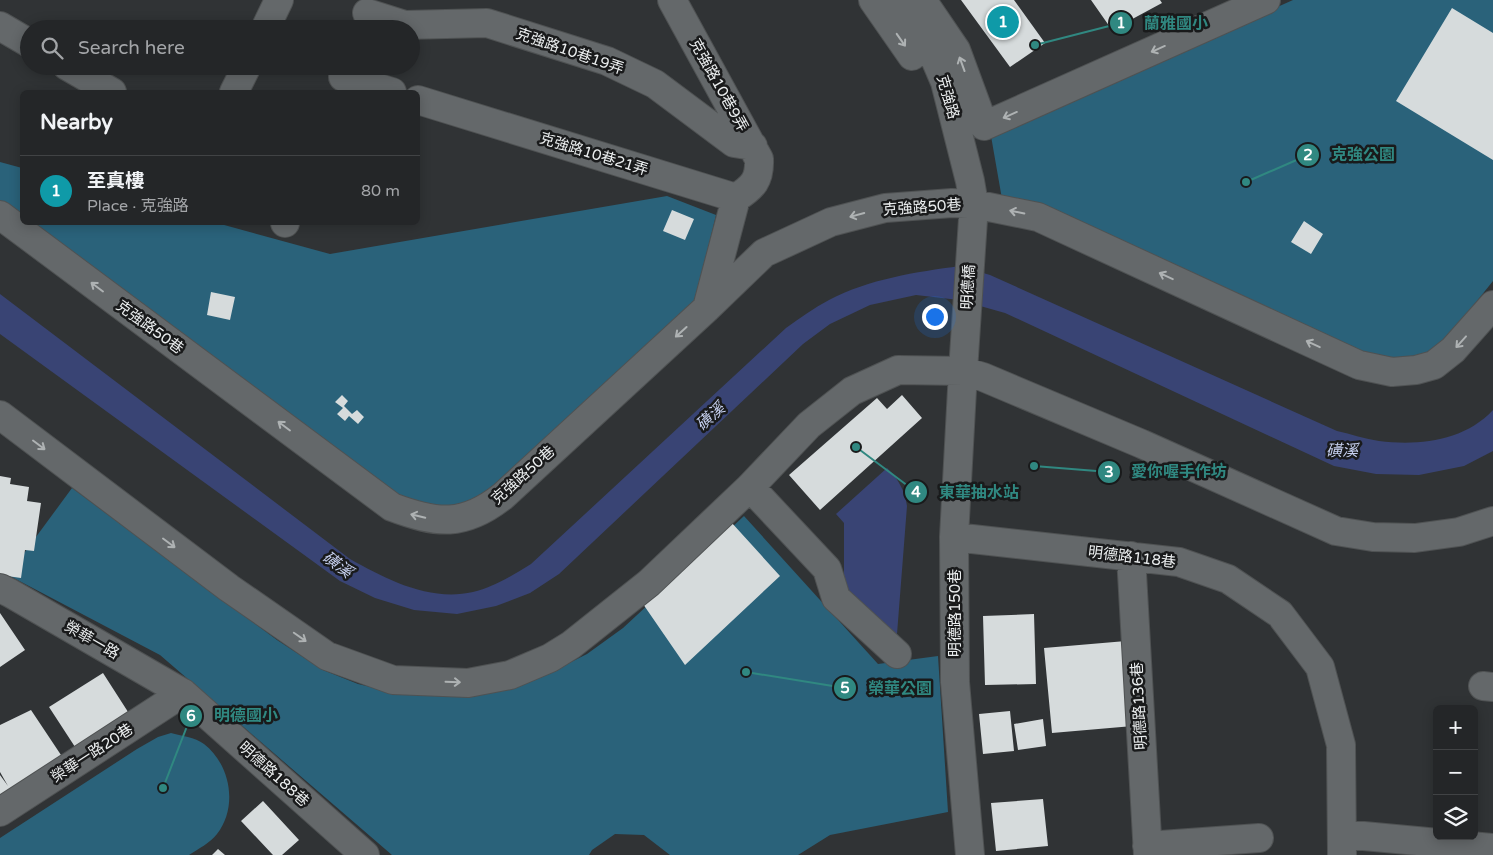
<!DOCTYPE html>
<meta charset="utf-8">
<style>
body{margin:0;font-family:"Varela Round","Noto Sans TC",sans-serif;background:#2c2e30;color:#f1f3f6}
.controls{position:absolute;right:15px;bottom:15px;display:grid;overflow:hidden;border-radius:8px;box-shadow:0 2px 12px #0003}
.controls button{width:45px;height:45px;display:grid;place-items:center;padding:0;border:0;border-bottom:1px solid #414345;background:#242628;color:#f1f3f6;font:25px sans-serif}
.you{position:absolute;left:934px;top:316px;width:18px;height:18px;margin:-12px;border:4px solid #fff;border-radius:50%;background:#1a73e8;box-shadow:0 0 0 8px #1a73e833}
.badge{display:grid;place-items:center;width:32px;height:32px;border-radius:50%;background:#bca0f2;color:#fff;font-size:16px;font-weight:700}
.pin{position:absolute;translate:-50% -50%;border:2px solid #fff;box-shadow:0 1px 5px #0006}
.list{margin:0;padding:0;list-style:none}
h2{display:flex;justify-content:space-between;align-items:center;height:65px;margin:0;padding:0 20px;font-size:21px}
h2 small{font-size:16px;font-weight:400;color:#a3a5a8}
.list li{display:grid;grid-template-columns:32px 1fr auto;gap:15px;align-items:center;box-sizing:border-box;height:70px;padding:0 20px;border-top:1px solid #414345}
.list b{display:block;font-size:19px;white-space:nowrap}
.list p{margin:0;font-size:16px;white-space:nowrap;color:#a3a5a8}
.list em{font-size:16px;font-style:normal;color:#a3a5a8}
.icon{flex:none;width:28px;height:28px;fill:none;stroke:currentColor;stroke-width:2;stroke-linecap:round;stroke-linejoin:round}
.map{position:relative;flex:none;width:1493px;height:855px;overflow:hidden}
.search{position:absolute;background:#242628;box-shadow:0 2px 12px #0003;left:20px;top:20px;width:400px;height:55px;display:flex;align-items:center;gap:12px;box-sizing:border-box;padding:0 18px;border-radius:28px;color:#a3a5a8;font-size:19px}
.panel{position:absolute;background:#242628;box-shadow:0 2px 12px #0003;left:20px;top:90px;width:400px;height:135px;border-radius:8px}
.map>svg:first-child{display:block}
.green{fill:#2a627a}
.water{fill:#394474}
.building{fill:#d6dbdc}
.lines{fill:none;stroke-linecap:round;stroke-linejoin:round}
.minor-casing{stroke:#4f5253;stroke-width:30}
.minor{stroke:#64686a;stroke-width:28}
.oneway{stroke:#aeb2b3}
.labels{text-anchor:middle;stroke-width:5;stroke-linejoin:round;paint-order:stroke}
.street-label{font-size:15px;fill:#ebeeef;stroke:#191a1b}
.water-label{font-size:16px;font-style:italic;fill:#c8d2f1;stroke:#191a1b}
.leader{fill:none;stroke:#308881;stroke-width:2}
.callout-dot{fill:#308881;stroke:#191a1b;stroke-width:2}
.mark-label{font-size:15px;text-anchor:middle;font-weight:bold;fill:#fff}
.callout-label{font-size:16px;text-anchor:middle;font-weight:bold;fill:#308881;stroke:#191a1b;stroke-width:5;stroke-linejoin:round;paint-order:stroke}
</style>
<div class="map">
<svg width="1493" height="855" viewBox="0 0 1493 855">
<rect width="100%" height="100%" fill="#303335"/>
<path class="green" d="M1293,0H1493V281L1451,333L1433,350L1408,362L1385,363L1002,199L991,136Z
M0,162L22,168V220L0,203Z
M667,196L716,215L695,303L486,495L459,508L434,509L399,497L26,223H217L330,254Z
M72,488L277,640L323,670L358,684L397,693L478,695L549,673L587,654L623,628L744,516L878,664L938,656L948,812L830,835L798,855H670L644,835L615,834L592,850L589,855H392L160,655L8,575Z
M171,733C181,736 195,737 204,744C231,765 238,807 217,834C210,843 198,849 189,855H0V838L137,749L158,737Z"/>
<path class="water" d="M960,266L990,275L1337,431C1351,434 1365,439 1379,441C1419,446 1464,441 1493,410V451L1464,466L1419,475L1376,474L1334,466L1005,313L959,300L916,295L870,305L830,324L803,344L559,574L530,593L496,606L457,614L414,610L375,598L340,581L0,334V294L350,559C386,579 429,602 473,592C494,587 513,575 531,564L786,328C800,318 814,308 829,300C869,279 916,272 960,266Z
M887,468C898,478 905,491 907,506L897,634L910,653L844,599V523L836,514Z"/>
<path class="building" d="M961,0H1014L1045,43L1010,67Z
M1091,0H1160L1162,3L1112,30Z
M1452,8L1493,33V160L1396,101Z
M672,210L694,219L685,240L663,231Z
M1304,221L1323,234L1311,254L1291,242Z
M211,292L235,297L230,320L207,315Z
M342,395L348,401L344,406L352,414L357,410L364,417L358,424L349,416L345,421L337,414L343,408L335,402Z
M902,395L922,418L820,510L789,475L877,398L887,409Z
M0,476L11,478L10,484L29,487L27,501L41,503L34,551L25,550L21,578L0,575Z
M731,522L780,576L685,665L643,604Z
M0,613L25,650L0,667Z
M1034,614L1036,684L985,685L983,616Z
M1126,641L1133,726L1052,733L1044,648Z
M103,673L130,715L77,750L49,707Z
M31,710L63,758L0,800V775L8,786L0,772V725Z
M1010,711L1014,751L983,754L979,714Z
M1043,719L1046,746L1018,750L1014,724Z
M1043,799L1048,846L996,851L991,803Z
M263,801L299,840L282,855H273L241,821Z
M218,849L225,855H212Z"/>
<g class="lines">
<g class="minor-casing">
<path id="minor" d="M873,0L912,56
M897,0L933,54L945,82L970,181L974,204L963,371L954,537L955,682L970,855
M922,0L956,50L984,126L1266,0
M367,13L405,25L487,23L607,61L655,84L734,143L753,146
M0,26L29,43
M265,29L279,0
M67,66L112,92
M343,77L392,92
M234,92L247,66
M418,100L736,198C753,187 760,180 759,159L672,0
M0,215L392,507C437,524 464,527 503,496L707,308L764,253L831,222L885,208L952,203L974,204L1038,217L1359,365L1392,372L1416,370L1434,365L1453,350L1493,305
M285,223V222
M707,308L736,198
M0,415L229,588L327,656L393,680L468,683L510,675L550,658L571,645L649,583L750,487L809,425L852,391L898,370L963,371L983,377L1142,444L1336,531L1373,537L1415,538L1459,532L1493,521
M750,487L827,569L836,598L897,654
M954,537L1179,562L1228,579L1280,614L1320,667L1341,745L1342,855
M1131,556L1148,855
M0,588L10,593L183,693L365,855
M1483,686L1493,687
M0,812L183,693
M1342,834L1493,848
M1147,846L1259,838"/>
</g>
<use href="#minor" class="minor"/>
</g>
<defs><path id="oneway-shaft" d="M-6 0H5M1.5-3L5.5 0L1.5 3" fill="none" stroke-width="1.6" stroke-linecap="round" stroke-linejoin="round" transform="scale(1.25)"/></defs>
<g class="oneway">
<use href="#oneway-shaft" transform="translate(901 40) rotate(55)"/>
<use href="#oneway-shaft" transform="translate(1158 49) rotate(156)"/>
<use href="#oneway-shaft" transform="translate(962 64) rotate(-110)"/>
<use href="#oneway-shaft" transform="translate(1010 115) rotate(156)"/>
<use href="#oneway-shaft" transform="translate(1017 212) rotate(-168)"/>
<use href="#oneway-shaft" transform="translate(857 215) rotate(165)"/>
<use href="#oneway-shaft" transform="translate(1166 276) rotate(-155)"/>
<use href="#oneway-shaft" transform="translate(97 287) rotate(-143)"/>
<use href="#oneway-shaft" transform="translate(681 332) rotate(138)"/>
<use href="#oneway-shaft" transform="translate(1461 342) rotate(132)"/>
<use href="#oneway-shaft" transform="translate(1313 344) rotate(-155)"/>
<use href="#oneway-shaft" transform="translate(284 426) rotate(-143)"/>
<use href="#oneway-shaft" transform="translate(39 445) rotate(37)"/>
<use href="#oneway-shaft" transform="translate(418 516) rotate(-166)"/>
<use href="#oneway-shaft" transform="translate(169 543) rotate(37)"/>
<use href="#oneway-shaft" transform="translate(300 637) rotate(35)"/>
<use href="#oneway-shaft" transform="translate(453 682) rotate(2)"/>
</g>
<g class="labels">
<g class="street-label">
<text transform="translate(570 51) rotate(19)" y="5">克強路10巷19弄</text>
<text transform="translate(719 85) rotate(61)" y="5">克強路10巷9弄</text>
<text transform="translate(948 97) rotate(74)" y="5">克強路</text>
<text transform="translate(594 154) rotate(17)" y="5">克強路10巷21弄</text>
<text transform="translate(922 207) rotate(-4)" y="5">克強路50巷</text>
<text transform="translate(968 287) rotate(-87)" y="5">明德橋</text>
<text transform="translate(150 327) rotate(36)" y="5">克強路50巷</text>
<text transform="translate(523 475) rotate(-42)" y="5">克強路50巷</text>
<text transform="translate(1132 557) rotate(7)" y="5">明德路118巷</text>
<text transform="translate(955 613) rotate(-90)" y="5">明德路150巷</text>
<text transform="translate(92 640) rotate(30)" y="5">榮華一路</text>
<text transform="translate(1139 706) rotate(-93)" y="5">明德路136巷</text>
<text transform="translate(92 753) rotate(-33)" y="5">榮華一路20巷</text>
<text transform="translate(274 774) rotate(42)" y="5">明德路188巷</text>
</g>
<g class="water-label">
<text transform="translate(710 416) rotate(-42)" y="6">磺溪</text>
<text x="1342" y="456">磺溪</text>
<text transform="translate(338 564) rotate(37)" y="6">磺溪</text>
</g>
</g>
<path class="leader" d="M1035 45L1121 23M1246 182L1308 155M1034 466L1109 472M856 447L916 492M746 672L845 688M163 788L191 716"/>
<g class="callout-dot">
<circle cx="1035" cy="45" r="5"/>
<circle cx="1246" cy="182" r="5"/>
<circle cx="1034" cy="466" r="5"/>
<circle cx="856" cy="447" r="5"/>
<circle cx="746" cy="672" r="5"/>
<circle cx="163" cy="788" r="5"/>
<circle cx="1121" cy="23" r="12"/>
<circle cx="1308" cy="155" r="12"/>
<circle cx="1109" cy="472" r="12"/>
<circle cx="916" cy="492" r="12"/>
<circle cx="845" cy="688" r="12"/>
<circle cx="191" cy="716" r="12"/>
</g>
<g class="mark-label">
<text x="1121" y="28">1</text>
<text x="1308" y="160">2</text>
<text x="1109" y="477">3</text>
<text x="916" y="497">4</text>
<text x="845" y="693">5</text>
<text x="191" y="721">6</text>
</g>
<g class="callout-label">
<text x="1176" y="29">蘭雅國小</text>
<text x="1363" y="160">克強公園</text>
<text x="1179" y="477">愛你喔手作坊</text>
<text x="979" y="498">東華抽水站</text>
<text x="900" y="694">榮華公園</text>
<text x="246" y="721">明德國小</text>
</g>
</svg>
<div class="controls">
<button>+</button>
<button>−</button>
<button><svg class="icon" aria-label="layers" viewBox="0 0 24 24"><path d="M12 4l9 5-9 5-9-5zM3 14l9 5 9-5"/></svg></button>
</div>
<div class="you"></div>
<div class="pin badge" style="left:1003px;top:22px;background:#0f9aa8">1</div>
<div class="search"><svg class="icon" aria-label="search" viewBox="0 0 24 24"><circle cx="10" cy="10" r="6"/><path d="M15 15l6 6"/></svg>Search here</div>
<section class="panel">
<h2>Nearby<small></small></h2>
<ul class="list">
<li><span class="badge" style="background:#0f9aa8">1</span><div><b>至真樓</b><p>Place · 克強路</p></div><em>80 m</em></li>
</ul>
</section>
</div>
